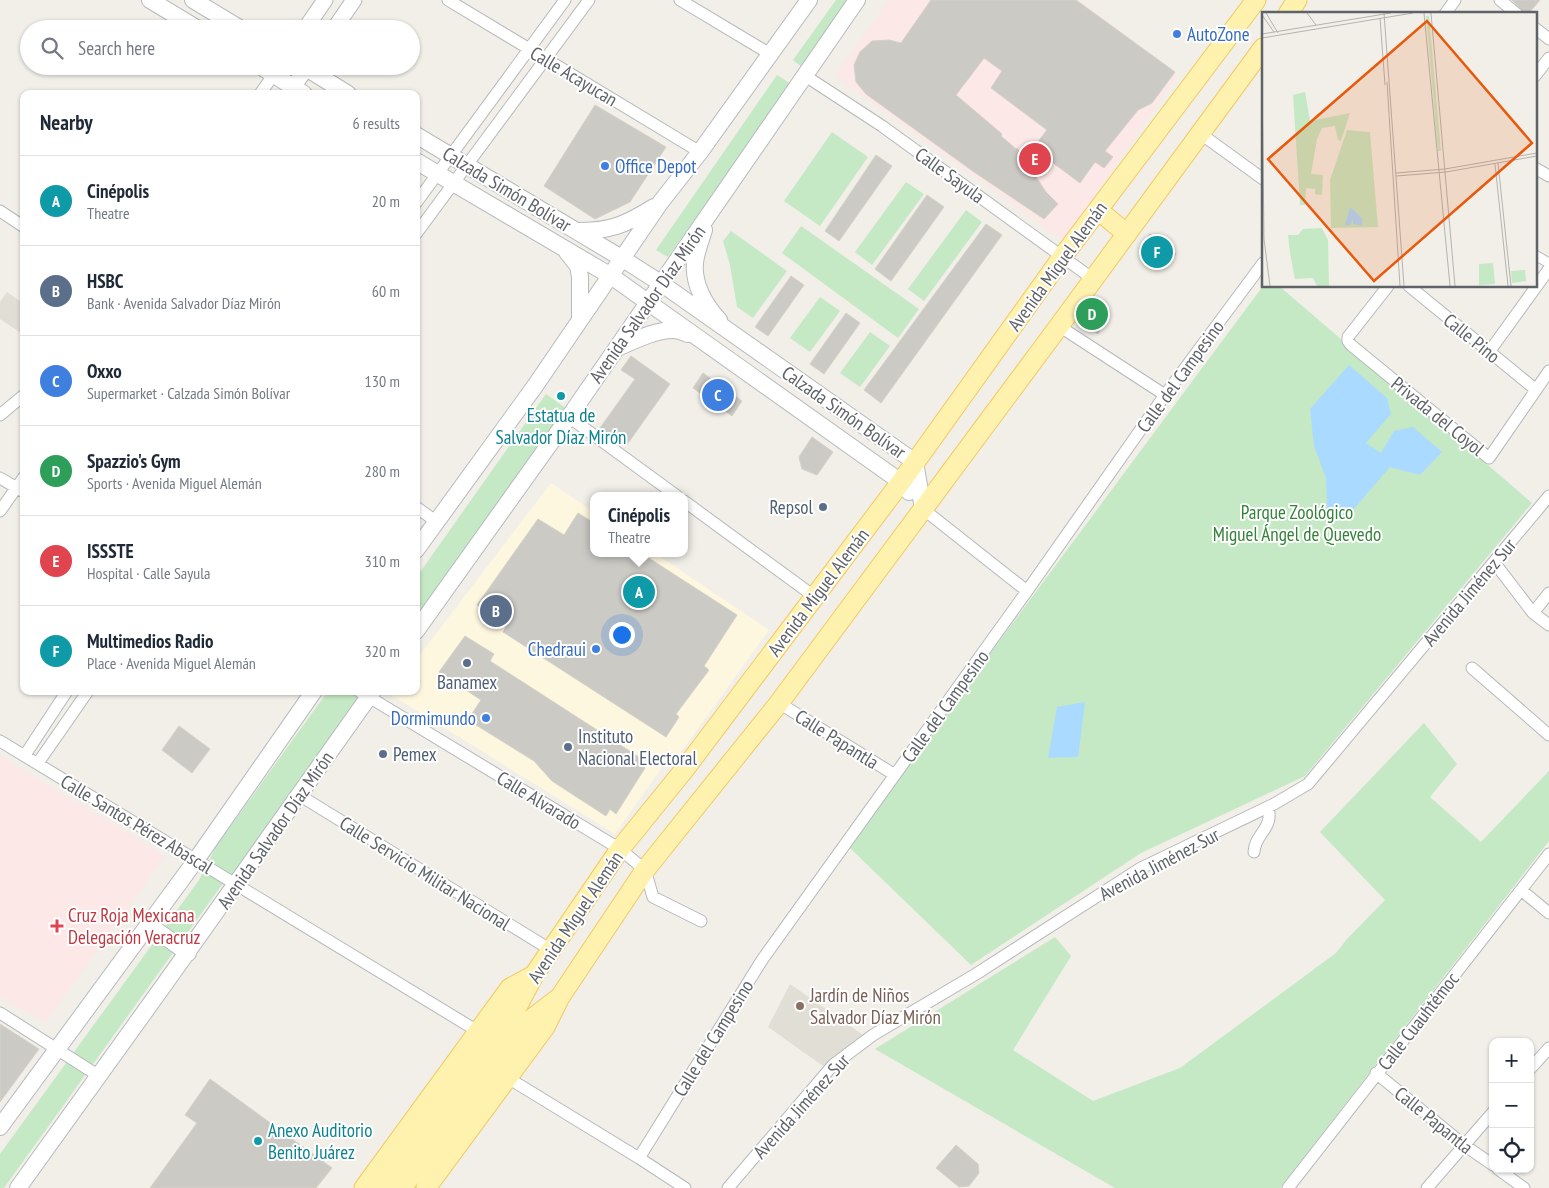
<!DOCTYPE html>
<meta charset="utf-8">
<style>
body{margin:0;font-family:"PT Sans Narrow",sans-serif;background:#f6f6f7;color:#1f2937}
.controls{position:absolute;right:15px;bottom:15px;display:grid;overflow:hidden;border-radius:10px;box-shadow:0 1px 4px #0004}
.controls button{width:45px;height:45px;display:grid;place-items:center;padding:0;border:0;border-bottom:1px solid #e0e1e3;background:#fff;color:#1f2937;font:25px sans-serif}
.you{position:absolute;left:621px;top:634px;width:18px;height:18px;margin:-12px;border:4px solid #fff;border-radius:50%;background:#1a73e8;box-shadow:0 0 0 8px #1a73e833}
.badge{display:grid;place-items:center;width:32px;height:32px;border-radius:50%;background:#ea4335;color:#fff;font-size:16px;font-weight:700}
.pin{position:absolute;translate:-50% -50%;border:2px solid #fff;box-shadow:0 1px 5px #0006}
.popup{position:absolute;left:590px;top:492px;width:98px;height:65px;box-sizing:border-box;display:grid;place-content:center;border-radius:10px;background:#fff;filter:drop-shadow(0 1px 4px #0005);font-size:16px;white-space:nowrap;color:#747a83}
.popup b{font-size:19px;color:#1f2937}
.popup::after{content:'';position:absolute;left:50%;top:100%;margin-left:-10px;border:10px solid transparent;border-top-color:#fff}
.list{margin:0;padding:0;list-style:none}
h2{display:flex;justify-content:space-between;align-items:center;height:65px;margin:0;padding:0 20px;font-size:21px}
h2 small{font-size:16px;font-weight:400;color:#747a83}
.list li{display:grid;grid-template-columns:32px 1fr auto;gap:15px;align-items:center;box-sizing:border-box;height:90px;padding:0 20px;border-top:1px solid #e0e1e3}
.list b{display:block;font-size:19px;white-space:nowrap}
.list p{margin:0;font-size:16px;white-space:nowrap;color:#747a83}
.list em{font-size:16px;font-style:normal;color:#747a83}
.icon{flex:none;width:28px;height:28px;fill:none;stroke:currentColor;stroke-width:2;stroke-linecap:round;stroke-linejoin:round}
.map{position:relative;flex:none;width:1549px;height:1188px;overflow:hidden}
.search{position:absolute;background:#fff;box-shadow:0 1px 4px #0004;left:20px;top:20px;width:400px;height:55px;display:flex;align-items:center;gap:12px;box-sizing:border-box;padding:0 18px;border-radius:28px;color:#747a83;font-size:19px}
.panel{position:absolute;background:#fff;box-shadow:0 1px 4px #0004;left:20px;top:90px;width:400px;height:605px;border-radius:10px}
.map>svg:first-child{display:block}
.commercial{fill:#fef7e0}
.education{fill:#e1ded6}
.medical{fill:#fce8e6}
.green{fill:#c5e8c5}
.water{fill:#aadaff}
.building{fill:#cccac5;stroke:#d6d1c6}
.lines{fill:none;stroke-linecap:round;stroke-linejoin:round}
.pedestrian-casing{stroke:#b5b8bc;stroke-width:11}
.minor-casing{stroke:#b5b8bc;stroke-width:13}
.tertiary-casing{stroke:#b5b8bc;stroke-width:17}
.secondary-casing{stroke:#b6babf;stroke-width:18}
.primary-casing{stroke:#f2c960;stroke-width:21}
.pedestrian{stroke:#fff;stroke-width:9}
.minor{stroke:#fff;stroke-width:11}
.tertiary{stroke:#fff;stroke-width:15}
.secondary{stroke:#fff;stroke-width:16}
.primary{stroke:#fff2af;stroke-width:19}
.shop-dot{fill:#3f7fe0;stroke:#fff;stroke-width:2}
.culture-dot{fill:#0f9aa8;stroke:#fff;stroke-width:2}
.service-dot{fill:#5c6f8a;stroke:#fff;stroke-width:2}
.health-dot{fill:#e0444e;stroke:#fff;stroke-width:2}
.education-dot{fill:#8d6e63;stroke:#fff;stroke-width:2}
.labels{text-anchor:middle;stroke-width:4;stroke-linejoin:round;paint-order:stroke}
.shop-label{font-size:19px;fill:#366cbe;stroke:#fff;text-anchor:start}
.street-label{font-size:19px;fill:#5f6368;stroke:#fff}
.culture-label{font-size:19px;fill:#0d838f;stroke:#fff}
.service-label{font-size:19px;fill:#4e5e75;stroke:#fff;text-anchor:start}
.park-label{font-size:19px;fill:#348238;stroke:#fff}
.health-label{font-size:19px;fill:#be3a42;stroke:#fff;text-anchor:start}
.education-label{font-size:19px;fill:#785e54;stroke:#fff;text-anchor:start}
.inset-road{fill:none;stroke:#b3b3b1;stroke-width:1}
.view{fill:#e8590c;fill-opacity:0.15;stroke:#e8590c;stroke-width:2.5}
.inset-edge{fill:none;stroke:#5f6368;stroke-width:2.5}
</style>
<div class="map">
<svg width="1549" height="1188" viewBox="0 0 1549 1188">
<rect width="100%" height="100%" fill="#f1efe8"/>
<path class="commercial" d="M551,483L594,512V553H655L769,630L676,759L665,763L615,834L390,694L393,691H416V660Z"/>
<path class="education" d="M7,292L24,304V335L0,319V302Z
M790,984L863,1035L823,1066L768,1027Z"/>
<path class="medical" d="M889,0H1079L1178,75L1064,241L835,76Z
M0,756L165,856L45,1023L0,996Z"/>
<path class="green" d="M836,0H853L803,68L793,60Z
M777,75L791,84L668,257L656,250Z
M832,132L868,157L820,226L784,201Z
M906,182L924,194L872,265L855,252Z
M966,210L982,222L924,301L908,289Z
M801,226L919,309L898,338L782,253Z
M731,231L787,271L753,318L737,307L730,265L723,241Z
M1263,286H1279L1532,503L1305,776L1141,853L971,965L850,848L972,678Z
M820,297L840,311L810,352L790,338Z
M870,332L890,346L860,387L840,373Z
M546,394L567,409L416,617V578Z
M328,691H364L246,865L221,886L4,1188H0V1154L199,880L217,845Z
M1424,723L1457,764L1430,797L1481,842L1549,771V841L1280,1188H1115L875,1049L1055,937L1071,956L1013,1050L1093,1101L1180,1068L1336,953L1347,939L1385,900L1320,832Z"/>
<path class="water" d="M1349,365L1387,398L1391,414L1366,443L1381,453L1394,431L1413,427L1442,452L1420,475L1390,467L1347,517L1328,525L1326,478L1314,446L1310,409Z
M1085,702L1078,757L1048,758L1057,707Z"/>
<path class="building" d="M931,0H1076L1175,72L1152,103L1138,110L1105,151L1113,157L1104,168L1095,162L1080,183L1033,148L1047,130L991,88L1002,71L984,58L956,95L1002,134L1001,136L1016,149L1017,148L1046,192L1058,204L1044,219L974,172L866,94L856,82L854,65L860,52L872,41L889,40L901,43Z
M1512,0H1540L1528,14H1526Z
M595,105L666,147L630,202L595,219L544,186Z
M876,155L892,166L839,241L825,231Z
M927,195L944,207L891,281L875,269Z
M986,224L1002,235L881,403L864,390Z
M1150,234L1176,254L1164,269L1139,249Z
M791,276L804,285L768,336L755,327Z
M1093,299L1110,310L1098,334L1077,320Z
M846,313L860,323L824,374L810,364Z
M631,356L670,384L626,446L600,428L635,379L621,370Z
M703,373L742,401L732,416L693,388Z
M812,437L833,452L817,475L802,469L799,457Z
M578,513L594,523V553H641L737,615L704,666L709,670L676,714L679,717L666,737L503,632L506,627L477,605L538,519L564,535Z
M465,636L494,654L490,661L642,759L640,763L645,768L616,814L610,809L606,816L552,781L534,761L468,720L481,700L439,672Z
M179,726L210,749L192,773L162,750Z
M0,1024L39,1049L0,1102Z
M210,1079L332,1168L316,1188H150L197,1123L185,1115Z
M956,1145L978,1164L979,1173L969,1186L959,1187L936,1168Z"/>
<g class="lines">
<g class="pedestrian-casing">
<path id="pedestrian" d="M1535,255L1549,263"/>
</g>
<g class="minor-casing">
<path id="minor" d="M448,0L700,152
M680,0L770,54
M1500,0L1517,14
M1445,14L1455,0
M1535,28L1549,39
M804,75L882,126L1093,279
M1535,76L1549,58
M260,94L274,74
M1201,134L1263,179
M1535,168L1549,176
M416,203L565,0
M0,211L24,227
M416,234L589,0
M1388,286L1348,337V341L1351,345L1489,458L1549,371
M1409,286L1535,389
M1059,326L1165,395
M1489,352L1549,269
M0,415L24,395
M569,417L677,496
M0,478L24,492
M684,501L815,597
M416,507L437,522
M923,509L1027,591
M0,511L24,477
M1494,562L1533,613L1549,625
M1533,613L1549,593
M1472,668L1549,735
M359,691L620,849L645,870L653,897L701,921
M779,703L895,775
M0,741L479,1032
M25,755L67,691
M38,763L88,691
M299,795L551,950
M1254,852C1255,833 1274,829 1268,807
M1521,890L1549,913
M0,1013L99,1076
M1530,1069L1549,1048
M1376,1073L1464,1145L1493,1165
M508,1078L639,1158L685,1188
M639,1158L762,960L1027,591L1165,395L1263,263
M1498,1169L1524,1188
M728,1188L833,1065L873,1035L976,974L1141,868L1274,804L1308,784L1549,496
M1288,1188L1549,854
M1427,1188L1493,1112"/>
</g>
<g class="tertiary-casing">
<path id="tertiary" d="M305,29L325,0
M334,29L354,0
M293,87L308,66"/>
</g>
<g class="secondary-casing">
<path id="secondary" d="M150,0L198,29
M193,0L241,29
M260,66L304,94
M303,66L348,94
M416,135L623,259L662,284L915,462L923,509
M416,161L611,276L901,482L909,492
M704,230C701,240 696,252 695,263C693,284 705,305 719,320
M577,231C611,231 625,225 654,207
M567,252L578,266L580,277V320
M617,348C634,341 654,330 673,330C678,330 683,332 688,334
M416,550L535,386L660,203L700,152L809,0
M416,631L569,417L857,0
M149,925L188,953
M0,1127L196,860L314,691
M18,1188C137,1023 256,857 373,691"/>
</g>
<g class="primary-casing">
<path id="primary" d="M1288,14L1297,0
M1098,210L1127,234
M364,1188L510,988L534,975
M385,1188L517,1007L534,975L620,849L684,770L901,482L1063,256L1256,0
M402,1188L530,1020L560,997L645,870L779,703L1059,326L1263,48
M426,1188L545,1027L558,1001"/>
</g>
<use href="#pedestrian" class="pedestrian"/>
<use href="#minor" class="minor"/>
<use href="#tertiary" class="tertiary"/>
<use href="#secondary" class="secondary"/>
<use href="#primary" class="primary"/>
</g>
<g class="shop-dot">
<circle cx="1177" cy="34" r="5"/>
<circle cx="605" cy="166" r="5"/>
<circle cx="596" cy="649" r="5"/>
<circle cx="486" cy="718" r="5"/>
</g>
<g class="culture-dot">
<circle cx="561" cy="396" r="5"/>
<circle cx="258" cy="1141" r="5"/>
</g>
<g class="service-dot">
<circle cx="823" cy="507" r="5"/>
<circle cx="467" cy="663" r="5"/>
<circle cx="568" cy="747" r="5"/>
<circle cx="383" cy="754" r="5"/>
</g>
<path class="health-dot" d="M54.5 918.5h5v5h5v5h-5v5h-5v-5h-5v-5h5z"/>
<circle class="education-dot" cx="800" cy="1006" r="5"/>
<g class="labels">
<g class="shop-label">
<text x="1187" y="41">AutoZone</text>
<text x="615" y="173">Office Depot</text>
<text x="586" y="656" text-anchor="end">Chedraui</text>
<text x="476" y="725" text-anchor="end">Dormimundo</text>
</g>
<g class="street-label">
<text transform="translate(574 76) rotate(31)" y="7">Calle Acayucan</text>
<text transform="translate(950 175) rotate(36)" y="7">Calle Sayula</text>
<text transform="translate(507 189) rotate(31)" y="7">Calzada Simón Bolívar</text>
<text transform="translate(1057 266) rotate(-54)" y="7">Avenida Miguel Alemán</text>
<text transform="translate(647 304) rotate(-55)" y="7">Avenida Salvador Díaz Mirón</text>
<text transform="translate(1472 338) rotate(39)" y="7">Calle Pino</text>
<text transform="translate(1180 376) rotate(-54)" y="7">Calle del Campesino</text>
<text transform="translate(844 412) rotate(35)" y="7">Calzada Simón Bolívar</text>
<text transform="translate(1438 416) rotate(39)" y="7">Privada del Coyol</text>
<text transform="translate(818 592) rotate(-53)" y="7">Avenida Miguel Alemán</text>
<text transform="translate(1469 592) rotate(-50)" y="7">Avenida Jiménez Sur</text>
<text transform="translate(945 706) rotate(-54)" y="7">Calle del Campesino</text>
<text transform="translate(837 739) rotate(32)" y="7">Calle Papantla</text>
<text transform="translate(539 800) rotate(31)" y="7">Calle Alvarado</text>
<text transform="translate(137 824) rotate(31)" y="7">Calle Santos Pérez Abascal</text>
<text transform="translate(275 830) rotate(-55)" y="7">Avenida Salvador Díaz Mirón</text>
<text transform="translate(1159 864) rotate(-28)" y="7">Avenida Jiménez Sur</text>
<text transform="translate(425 873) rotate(32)" y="7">Calle Servicio Militar Nacional</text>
<text transform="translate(575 917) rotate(-56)" y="7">Avenida Miguel Alemán</text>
<text transform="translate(1418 1021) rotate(-52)" y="7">Calle Cuauhtémoc</text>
<text transform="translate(713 1038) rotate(-58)" y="7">Calle del Campesino</text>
<text transform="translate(801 1106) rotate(-48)" y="7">Avenida Jiménez Sur</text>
<text transform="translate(1434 1120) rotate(39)" y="7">Calle Papantla</text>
</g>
<g class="culture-label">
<text x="561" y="422">Estatua de<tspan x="561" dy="22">Salvador Díaz Mirón</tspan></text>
<text x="268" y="1137" text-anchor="start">Anexo Auditorio<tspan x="268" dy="22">Benito Juárez</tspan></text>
</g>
<g class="service-label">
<text x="813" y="514" text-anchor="end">Repsol</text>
<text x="467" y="689" text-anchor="middle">Banamex</text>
<text x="578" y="743">Instituto<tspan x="578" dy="22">Nacional Electoral</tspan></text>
<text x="393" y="761">Pemex</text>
</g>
<g class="park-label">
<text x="1297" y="519">Parque Zoológico<tspan x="1297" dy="22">Miguel Ángel de Quevedo</tspan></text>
</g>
<g class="health-label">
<text x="68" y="922">Cruz Roja Mexicana<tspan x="68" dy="22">Delegación Veracruz</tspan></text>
</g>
<g class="education-label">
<text x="810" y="1002">Jardín de Niños<tspan x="810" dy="22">Salvador Díaz Mirón</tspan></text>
</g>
</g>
<g transform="translate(1262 12)">
<rect width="275" height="275" fill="#f1efe8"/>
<path d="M164,4H167L179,139H176ZM43,80L48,109L88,101L79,129L76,128L73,114L60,116L55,127L49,162L61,163L60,183L53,182V177L44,176L43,193H38L31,83ZM85,118L108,120L116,215L69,216L68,168ZM60,216L66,228L67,274H55L51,266L33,267L28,241L26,223H36L41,217ZM231,251L233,272L217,273V252ZM263,258L264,269L250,271L249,259Z" fill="#c5e8c5"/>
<path d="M88,195L100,206V214L91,212V207L88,213H83Z" fill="#aadaff"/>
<path class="inset-road" d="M4,1L16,21M45,1L54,13M122,1L142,274M162,1L188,274M169,1L193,274M0,3L12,20M118,6L123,73M0,22L129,1M0,26L151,1M0,65L2,227L8,274M125,70L138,274M236,151L249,274M233,152L246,274M134,161L183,157L275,141M134,164L184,160L275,144"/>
<path class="view" d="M165,9L270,131L112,269L6,147Z"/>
<rect width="275" height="275" class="inset-edge"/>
</g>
</svg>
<div class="controls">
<button>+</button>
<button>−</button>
<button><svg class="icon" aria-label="locate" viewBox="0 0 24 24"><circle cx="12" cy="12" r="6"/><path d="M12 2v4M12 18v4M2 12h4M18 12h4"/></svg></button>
</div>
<div class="you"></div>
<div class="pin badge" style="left:639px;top:592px;background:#0f9aa8">A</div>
<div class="popup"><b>Cinépolis</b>Theatre</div>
<div class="pin badge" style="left:496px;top:611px;background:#5c6f8a">B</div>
<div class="pin badge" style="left:718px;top:395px;background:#3f7fe0">C</div>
<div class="pin badge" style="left:1092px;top:314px;background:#2e9e5b">D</div>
<div class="pin badge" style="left:1035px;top:159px;background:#e0444e">E</div>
<div class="pin badge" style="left:1157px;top:252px;background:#0f9aa8">F</div>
<div class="search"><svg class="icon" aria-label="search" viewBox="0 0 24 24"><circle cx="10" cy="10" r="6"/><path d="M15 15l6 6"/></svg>Search here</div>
<section class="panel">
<h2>Nearby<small>6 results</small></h2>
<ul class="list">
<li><span class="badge" style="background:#0f9aa8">A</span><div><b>Cinépolis</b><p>Theatre</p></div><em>20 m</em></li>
<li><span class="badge" style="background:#5c6f8a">B</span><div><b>HSBC</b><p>Bank · Avenida Salvador Díaz Mirón</p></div><em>60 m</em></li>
<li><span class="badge" style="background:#3f7fe0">C</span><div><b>Oxxo</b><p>Supermarket · Calzada Simón Bolívar</p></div><em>130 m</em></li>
<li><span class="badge" style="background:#2e9e5b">D</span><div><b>Spazzio's Gym</b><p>Sports · Avenida Miguel Alemán</p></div><em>280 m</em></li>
<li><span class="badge" style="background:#e0444e">E</span><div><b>ISSSTE</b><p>Hospital · Calle Sayula</p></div><em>310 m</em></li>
<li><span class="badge" style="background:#0f9aa8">F</span><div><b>Multimedios Radio</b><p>Place · Avenida Miguel Alemán</p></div><em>320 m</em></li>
</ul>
</section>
</div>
